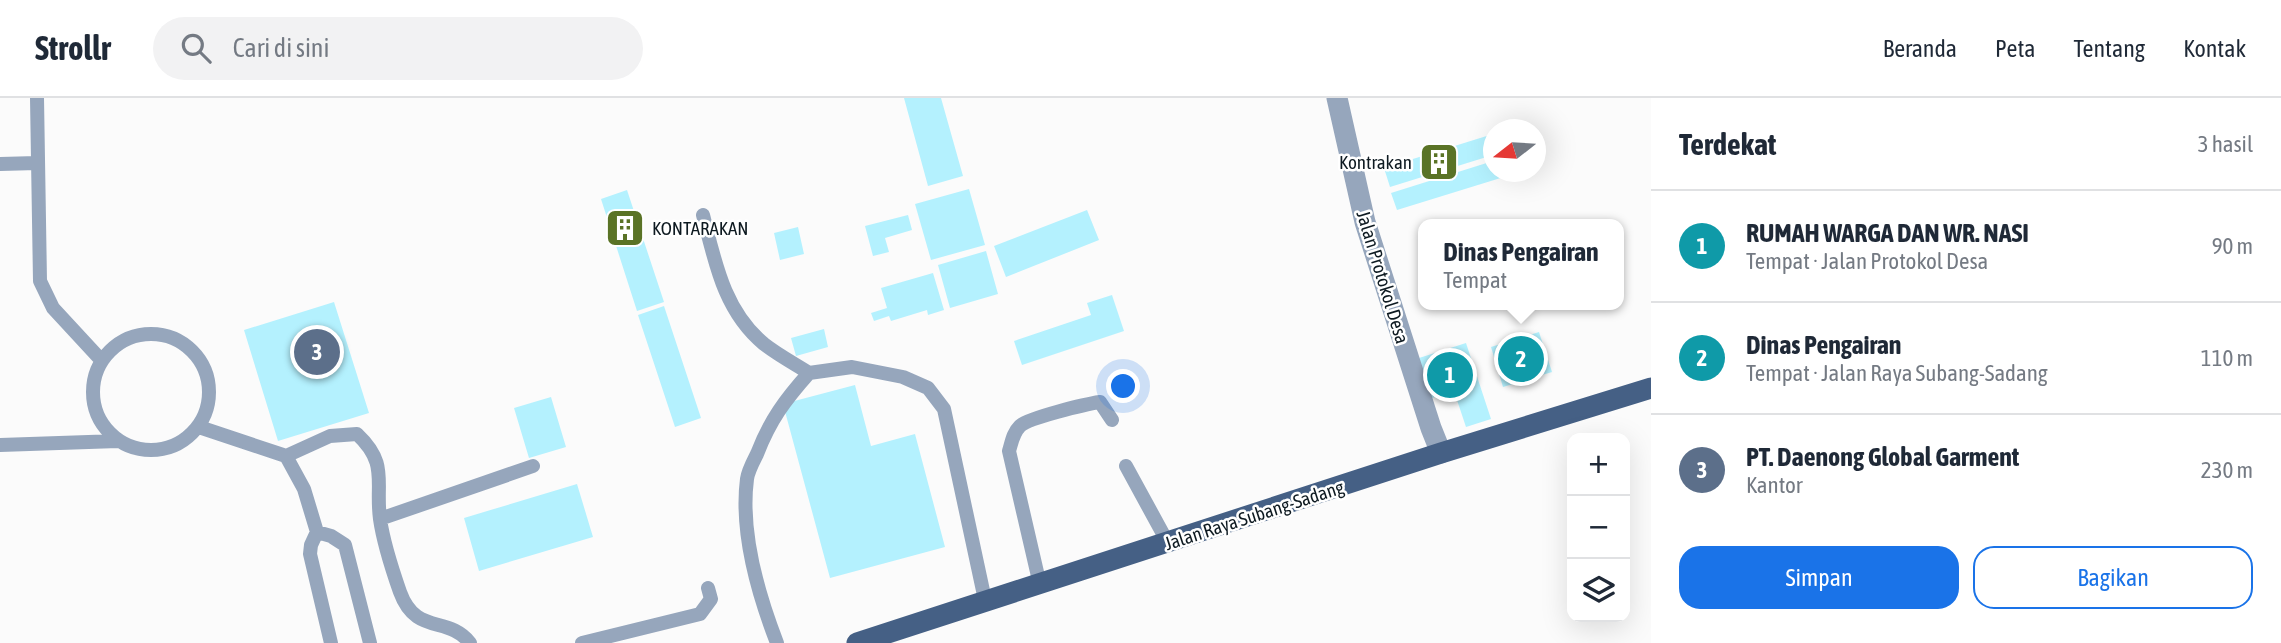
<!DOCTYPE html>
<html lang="id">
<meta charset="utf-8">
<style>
body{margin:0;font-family:"Asap Condensed",sans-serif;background:#f2f2f3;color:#1f2937}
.controls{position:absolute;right:21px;bottom:21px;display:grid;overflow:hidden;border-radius:14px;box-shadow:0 7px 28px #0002}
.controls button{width:63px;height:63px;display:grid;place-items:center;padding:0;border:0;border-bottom:2px solid #e0e1e3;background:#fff;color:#1f2937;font:35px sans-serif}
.compass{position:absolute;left:1483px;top:21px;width:63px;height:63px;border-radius:50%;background:#fff;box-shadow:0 7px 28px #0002;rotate:253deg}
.you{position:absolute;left:1124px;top:289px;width:24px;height:24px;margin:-18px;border:5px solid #fff;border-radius:50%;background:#1a73e8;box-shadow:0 0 0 10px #1a73e833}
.badge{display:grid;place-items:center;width:46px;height:46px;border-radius:50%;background:#1a73e8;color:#fff;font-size:23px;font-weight:700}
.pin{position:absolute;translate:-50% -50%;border:4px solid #fff;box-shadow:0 2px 7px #0006}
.popup{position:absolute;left:1418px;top:121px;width:206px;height:91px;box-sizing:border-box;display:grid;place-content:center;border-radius:14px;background:#fff;filter:drop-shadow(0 2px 5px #0005);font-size:23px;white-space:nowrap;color:#747a83}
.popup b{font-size:26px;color:#1f2937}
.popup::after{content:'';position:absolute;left:50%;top:100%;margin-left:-14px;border:14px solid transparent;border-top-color:#fff}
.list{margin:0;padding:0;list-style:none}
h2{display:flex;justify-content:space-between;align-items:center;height:91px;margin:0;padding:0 28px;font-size:30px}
h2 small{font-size:23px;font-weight:400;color:#747a83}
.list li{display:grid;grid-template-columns:46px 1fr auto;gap:21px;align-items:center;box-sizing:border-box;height:112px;padding:0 28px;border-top:2px solid #e0e1e3}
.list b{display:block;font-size:26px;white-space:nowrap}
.list p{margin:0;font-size:23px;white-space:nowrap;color:#747a83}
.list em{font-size:23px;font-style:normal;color:#747a83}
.actions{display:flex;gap:14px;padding:21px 28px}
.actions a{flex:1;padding:16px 0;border:2px solid #1a73e8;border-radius:21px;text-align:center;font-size:24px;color:#1a73e8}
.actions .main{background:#1a73e8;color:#fff}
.icon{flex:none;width:38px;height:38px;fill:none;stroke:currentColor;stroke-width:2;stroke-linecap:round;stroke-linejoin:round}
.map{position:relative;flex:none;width:1651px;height:545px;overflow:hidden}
header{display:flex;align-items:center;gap:42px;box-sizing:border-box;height:98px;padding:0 35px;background:#fff;border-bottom:2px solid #e0e1e3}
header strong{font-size:33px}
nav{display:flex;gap:38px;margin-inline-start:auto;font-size:24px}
.search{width:490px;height:63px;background:#f2f2f3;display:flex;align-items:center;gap:18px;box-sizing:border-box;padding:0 24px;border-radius:38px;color:#747a83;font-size:26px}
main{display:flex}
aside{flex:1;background:#fff}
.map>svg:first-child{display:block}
.building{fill:#b4f1fe}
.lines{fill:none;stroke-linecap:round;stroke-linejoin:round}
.lane{stroke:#96a6bc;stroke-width:14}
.street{stroke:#96a6bc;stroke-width:21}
.primary{stroke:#456085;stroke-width:21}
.labels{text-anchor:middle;stroke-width:5;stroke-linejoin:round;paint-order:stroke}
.poi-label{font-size:19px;fill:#0e1a21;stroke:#fff;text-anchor:end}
.street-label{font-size:19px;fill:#0e1a21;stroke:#fff}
</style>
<header>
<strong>Strollr</strong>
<div class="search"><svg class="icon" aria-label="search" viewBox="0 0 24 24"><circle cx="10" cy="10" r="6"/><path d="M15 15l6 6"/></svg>Cari di sini</div>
<nav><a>Beranda</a><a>Peta</a><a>Tentang</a><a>Kontak</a></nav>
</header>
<main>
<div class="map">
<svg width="1651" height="545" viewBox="0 0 1651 545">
<rect width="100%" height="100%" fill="#fbfbfb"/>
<path class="building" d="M904,0H941L963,78L928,88Z
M1493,36V57L1390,89L1384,70Z
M1493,63V74H1520L1397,112L1391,95Z
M969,91L985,147L931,162L915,106Z
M627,92L664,204L637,213L601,101Z
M1087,112L1099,142L1006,179L994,148Z
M908,117L912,132L885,140L889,154L873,158L865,128Z
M798,129L804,156L780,162L774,135Z
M986,153L998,196L950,210L938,167Z
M933,175L944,212L928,217L927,212L891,223L889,218L874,223L871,215L887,210L881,190Z
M1112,197L1124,233L1022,267L1014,243L1091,217L1087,205Z
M334,204L369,315L278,343L244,232Z
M664,208L701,320L675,329L638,217Z
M824,231L828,249L796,258L791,240Z
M1539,234L1552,274L1503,289L1491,249Z
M1466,245L1491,321L1466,329L1454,293L1432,300L1419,260Z
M855,287L871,348L915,336L945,449L830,480L783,306Z
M551,299L566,349L529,360L514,310Z
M577,386L593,439L479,473L464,420Z"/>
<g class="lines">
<path class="lane" d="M37,0L40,183L53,210L102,263
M0,66L37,65
M703,117C715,164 724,213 764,246C778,257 795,266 809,275L852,269L903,279L928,290L944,311L985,502
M93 294a58 58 0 1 1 116 0a58 58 0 1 1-116 0Z
M199,329L286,358L304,391L317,434L311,447L310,456L331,545
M0,347L118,343
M286,358L330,338L357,336C389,366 375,384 380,421C383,442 393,474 400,494C416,538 448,517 470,545
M1126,368L1168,445
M380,421L533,368
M317,434L331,438L345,447L370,545
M1040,487L1009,353C1012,343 1013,335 1020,328C1028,320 1086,306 1100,304L1112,322
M582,545L700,516L711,501L708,490
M777,545C758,496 740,435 747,381C748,373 753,364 757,356C770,322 785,302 809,275"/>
<path class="street" d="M1337,0L1365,124L1431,330L1441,355"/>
<path class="primary" d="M857,545L1441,355L1651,290"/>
</g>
<defs>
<g id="building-square" transform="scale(2.0125)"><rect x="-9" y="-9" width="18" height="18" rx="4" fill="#5a7326" stroke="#fff"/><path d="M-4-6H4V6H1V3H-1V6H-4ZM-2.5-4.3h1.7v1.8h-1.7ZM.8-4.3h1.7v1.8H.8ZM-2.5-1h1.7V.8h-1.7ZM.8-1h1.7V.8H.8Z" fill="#fff"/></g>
</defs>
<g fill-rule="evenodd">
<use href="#building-square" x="1439" y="64"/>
<use href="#building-square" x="625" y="130"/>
</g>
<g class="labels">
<g class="poi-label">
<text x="1412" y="71">Kontrakan</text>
<text x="652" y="137" text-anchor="start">KONTARAKAN</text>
</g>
<g class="street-label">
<text transform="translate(1383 179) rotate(73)" y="7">Jalan Protokol Desa</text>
<text transform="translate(1254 417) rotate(-18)" y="7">Jalan Raya Subang-Sadang</text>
</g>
</g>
</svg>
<div class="controls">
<button>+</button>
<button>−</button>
<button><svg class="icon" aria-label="layers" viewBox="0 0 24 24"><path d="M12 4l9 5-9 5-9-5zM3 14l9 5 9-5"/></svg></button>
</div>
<svg class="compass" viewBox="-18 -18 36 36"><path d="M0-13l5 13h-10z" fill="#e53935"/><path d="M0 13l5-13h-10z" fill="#747a83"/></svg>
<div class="you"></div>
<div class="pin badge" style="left:1450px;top:277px;background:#0f9aa8">1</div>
<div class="pin badge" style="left:1521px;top:261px;background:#0f9aa8">2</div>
<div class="popup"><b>Dinas Pengairan</b>Tempat</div>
<div class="pin badge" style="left:317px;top:254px;background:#5c6f8a">3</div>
</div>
<aside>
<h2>Terdekat<small>3 hasil</small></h2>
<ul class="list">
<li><span class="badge" style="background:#0f9aa8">1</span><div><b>RUMAH WARGA DAN WR. NASI</b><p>Tempat · Jalan Protokol Desa</p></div><em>90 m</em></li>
<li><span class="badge" style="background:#0f9aa8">2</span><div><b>Dinas Pengairan</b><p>Tempat · Jalan Raya Subang-Sadang</p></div><em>110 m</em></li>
<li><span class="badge" style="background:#5c6f8a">3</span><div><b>PT. Daenong Global Garment</b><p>Kantor</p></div><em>230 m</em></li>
</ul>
<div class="actions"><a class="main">Simpan</a><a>Bagikan</a></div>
</aside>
</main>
